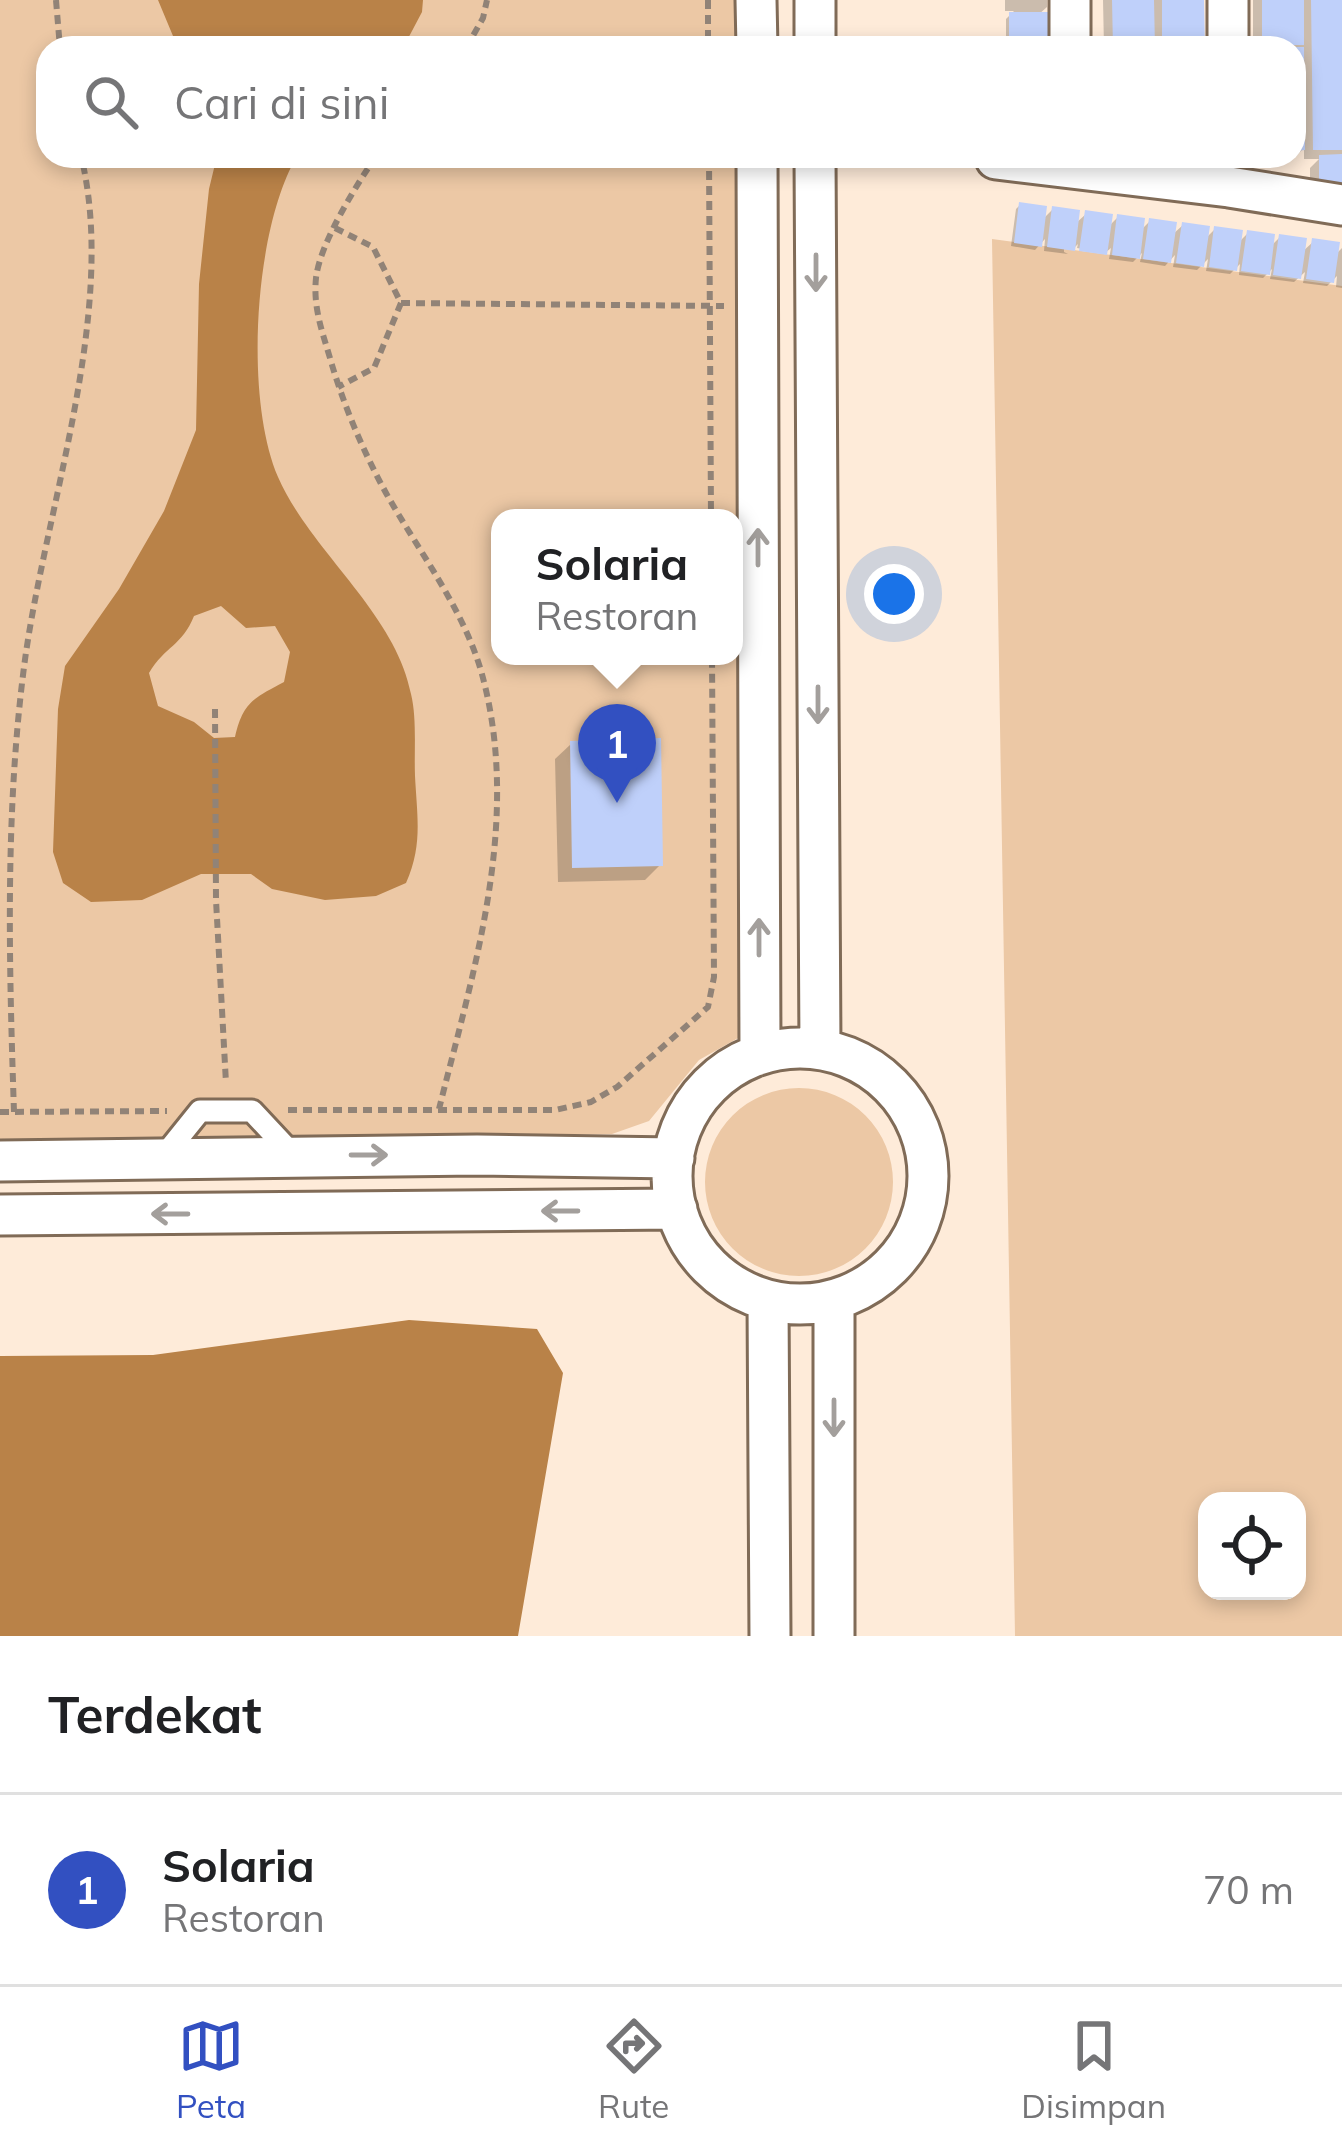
<!DOCTYPE html>
<html lang="id">
<style>
body{margin:0;font-family:Mulish,sans-serif;background:#f2f2f2;color:#202124}
.controls{position:absolute;right:36px;bottom:36px;display:grid;overflow:hidden;border-radius:24px;box-shadow:0 6px 18px #0003}
.controls button{width:108px;height:108px;display:grid;place-items:center;padding:0;border:0;border-bottom:3px solid #e0e0e0;background:#fff;color:#202124;font:60px sans-serif}
.you{position:absolute;left:894px;top:594px;width:42px;height:42px;margin:-30px;border:9px solid #fff;border-radius:50%;background:#1a73e8;box-shadow:0 0 0 18px #1a73e833}
.badge{display:grid;place-items:center;width:78px;height:78px;border-radius:50%;background:#3250c1;color:#fff;font-size:39px;font-weight:700}
.pin{position:absolute;translate:-50% -99px;filter:drop-shadow(0 3px 6px #0008)}
.pin::after{content:'';position:absolute;top:63px;width:42px;height:36px;background:inherit;clip-path:polygon(0 0,100% 0,50% 100%)}
.popup{position:absolute;left:491px;top:509px;width:252px;height:156px;box-sizing:border-box;display:grid;place-content:center;border-radius:24px;background:#fff;filter:drop-shadow(0 3px 9px #0005);font-size:39px;white-space:nowrap;color:#757577}
.popup b{font-size:45px;color:#202124}
.popup::after{content:'';position:absolute;left:50%;top:100%;margin-left:-24px;border:24px solid transparent;border-top-color:#fff}
.list{margin:0;padding:0;list-style:none}
h2{display:flex;justify-content:space-between;align-items:center;height:156px;margin:0;padding:0 48px;font-size:51px}
h2 small{font-size:39px;font-weight:400;color:#757577}
.list li{display:grid;grid-template-columns:78px 1fr auto;gap:36px;align-items:center;box-sizing:border-box;height:192px;padding:0 48px;border-top:3px solid #e0e0e0}
.list b{display:block;font-size:45px;white-space:nowrap}
.list p{margin:0;font-size:39px;white-space:nowrap;color:#757577}
.list em{font-size:39px;font-style:normal;color:#757577}
.icon{flex:none;width:66px;height:66px;fill:none;stroke:currentColor;stroke-width:2;stroke-linecap:round;stroke-linejoin:round}
.map{position:relative;flex:none;width:1342px;height:1636px;overflow:hidden}
.search{position:absolute;background:#fff;box-shadow:0 6px 18px #0003;left:36px;right:36px;top:36px;height:132px;display:flex;align-items:center;gap:30px;box-sizing:border-box;padding:0 42px;border-radius:36px;color:#757577;font-size:45px}
.sheet{height:348px;background:#fff}
nav{display:flex;justify-content:space-around;align-items:center;box-sizing:border-box;height:168px;border-top:3px solid #e0e0e0;background:#fff;font-size:33px;color:#757577}
nav a{display:grid;justify-items:center;gap:6px}
nav .on{color:#3250c1}
.map>svg:first-child{display:block}
.green{fill:#ecc8a5;fill-rule:evenodd}
.water{fill:#b98248;fill-rule:evenodd}
.shadow{fill:#0003}
.building{fill:#bfd0fa}
.lines{fill:none;stroke-linecap:round;stroke-linejoin:round}
.lane-casing{stroke:#806b57;stroke-width:27}
.street-casing{stroke:#806b57;stroke-width:45}
.path{stroke:#918377;stroke-width:6;stroke-dasharray:9 6;stroke-linecap:butt}
.lane{stroke:#fff;stroke-width:21}
.street{stroke:#fff;stroke-width:39}
.oneway{stroke:#a39f9c}
</style>
<div class="map">
<svg width="1342" height="1636" viewBox="0 0 1342 1636">
<rect width="100%" height="100%" fill="#feebd9"/>
<path class="green" d="M0,0H738V48H48V156H739L740,1037L699,1060L649,1121L612,1134L0,1141ZM500,518H734V656H500Z
M992,239L1342,286V1636H1015ZM1207,1501H1297V1591H1207Z
M705 1182a94 94 0 1 1 188 0a94 94 0 1 1-188 0Z"/>
<path class="water" d="M158,0H423L422,12L403,48H178Z
M217,156H297C254,229 244,398 278,477C311,552 395,612 411,694C417,719 414,749 415,776C417,816 423,845 406,883L376,896L325,900L272,889L251,874H201L142,900L91,902L63,883L53,852L58,709L65,666L119,589L164,511L196,430L199,284L209,189ZM221,606L246,628L275,626L290,652L284,682C254,698 243,702 235,737L214,738L194,722L158,706L149,673C165,646 182,646 194,616Z
M409,1320L537,1329L563,1373L518,1636H0V1356L153,1355Z"/>
<path class="shadow" d="M1005,0H1047V7L1038,15L1047,39L1039,47L1048,48H1009L1014,43H1006V19L1014,11H1005Z
M1103,0H1201V48H1104Z
M1253,0H1342V193H1310V168L1319,159H1304V148L1293,159L1255,160V156H1294V48H1253Z
M1020,205L1043,219L1053,209L1075,224L1086,214L1108,227L1118,217L1141,230L1150,221L1172,235L1183,225L1205,239L1215,229L1238,243L1248,233L1271,246L1280,237L1302,252L1313,242L1335,255L1342,248V288L1336,287L1337,276L1327,286L1303,283L1305,272L1294,282L1270,279L1272,269L1263,278L1239,275L1240,264L1230,274L1206,271L1208,259L1197,270L1173,267L1175,255L1165,266L1140,262L1142,253L1133,262L1109,259L1111,248L1105,253L1077,248L1078,244L1074,248L1064,246V252L1068,254L1044,251L1045,239L1035,250L1011,246L1016,209Z
M571,744L660,865L645,880L558,882L555,759Z"/>
<path class="building" d="M1112,0H1154L1155,48H1113Z
M1162,0H1204L1205,48H1162Z
M1262,0H1304V45H1262Z
M1311,0H1342V150H1313Z
M1009,12H1050V40H1009Z
M1294,47H1304L1305,150L1294,151Z
M1342,154V184L1319,185V155Z
M1019,202L1047,206L1042,247L1014,243Z
M1052,206L1080,210L1075,251L1047,247Z
M1085,210L1113,214L1107,255L1079,251Z
M1117,214L1145,218L1140,259L1112,255Z
M1149,218L1177,222L1171,263L1143,259Z
M1182,222L1210,226L1204,267L1176,263Z
M1214,226L1243,230L1237,271L1209,267Z
M1247,230L1275,234L1270,275L1241,271Z
M1279,234L1307,238L1301,279L1273,275Z
M1312,238L1340,242L1334,283L1306,279Z
M661,738L663,866L572,868L570,741Z"/>
<g class="lines">
<g class="lane-casing">
<path id="lane" d="M163,1157L200,1111H252L294,1156"/>
</g>
<g class="street-casing">
<path id="street" d="M756,0L757,48
M815,0V48
M1070,0V48
M1228,0V48
M757,156L760,1054
M815,156L820,1049
M996,159L1229,187L1342,205
M672 1176a128 128 0 1 1 256 0a128 128 0 1 1-256 0Z
M0,1161L477,1155L674,1158
M0,1215L677,1209
M768,1301L770,1636
M834,1301V1636"/>
</g>
<path class="path" d="M56,0L60,48
M708,0V48
M466,48L483,18L487,0
M376,156C356,186 320,243 316,278C313,307 322,331 330,358C343,404 363,451 386,493C419,552 466,612 483,678C521,823 474,969 439,1109
M709,156L711,518
M335,228L373,247L401,303L374,368L338,387
M401,303L724,306
M215,709L216,900L226,1083
M288,1110H555L591,1102L617,1087L708,1007L714,977L712,656
M0,1112L167,1111
M14,1112C9,963 5,815 24,667C44,511 119,310 81,156"/>
<use href="#lane" class="lane"/>
<use href="#street" class="street"/>
</g>
<defs><path id="oneway-shaft" d="M-6 0H5M1.5-3L5.5 0L1.5 3" fill="none" stroke-width="1.6" stroke-linecap="round" stroke-linejoin="round" transform="scale(3)"/></defs>
<g class="oneway">
<use href="#oneway-shaft" transform="translate(816 273) rotate(90)"/>
<use href="#oneway-shaft" transform="translate(758 547) rotate(-90)"/>
<use href="#oneway-shaft" transform="translate(818 705) rotate(90)"/>
<use href="#oneway-shaft" transform="translate(759 937) rotate(-90)"/>
<use href="#oneway-shaft" transform="translate(369 1155)"/>
<use href="#oneway-shaft" transform="translate(560 1211) rotate(180)"/>
<use href="#oneway-shaft" transform="translate(170 1214) rotate(180)"/>
<use href="#oneway-shaft" transform="translate(834 1418) rotate(90)"/>
</g>
</svg>
<div class="controls">
<button><svg class="icon" aria-label="locate" viewBox="0 0 24 24"><circle cx="12" cy="12" r="6"/><path d="M12 2v4M12 18v4M2 12h4M18 12h4"/></svg></button>
</div>
<div class="you"></div>
<div class="pin badge" style="left:617px;top:803px">1</div>
<div class="popup"><b>Solaria</b>Restoran</div>
<div class="search"><svg class="icon" aria-label="search" viewBox="0 0 24 24"><circle cx="10" cy="10" r="6"/><path d="M15 15l6 6"/></svg>Cari di sini</div>
</div>
<section class="sheet">
<h2>Terdekat<small></small></h2>
<ul class="list">
<li><span class="badge">1</span><div><b>Solaria</b><p>Restoran</p></div><em>70 m</em></li>
</ul>
</section>
<nav>
<a class="on"><svg class="icon" aria-label="map" viewBox="0 0 24 24"><path d="M3 6l6-2 6 2 6-2v14l-6 2-6-2-6 2zM9 4v14M15 6v14"/></svg>Peta</a>
<a><svg class="icon" aria-label="directions" viewBox="0 0 24 24"><path d="M12 3l9 9-9 9-9-9zM9 14v-3h6M13 9l2 2-2 2"/></svg>Rute</a>
<a><svg class="icon" aria-label="saved" viewBox="0 0 24 24"><path d="M7 4h10v16l-5-4-5 4z"/></svg>Disimpan</a>
</nav>
